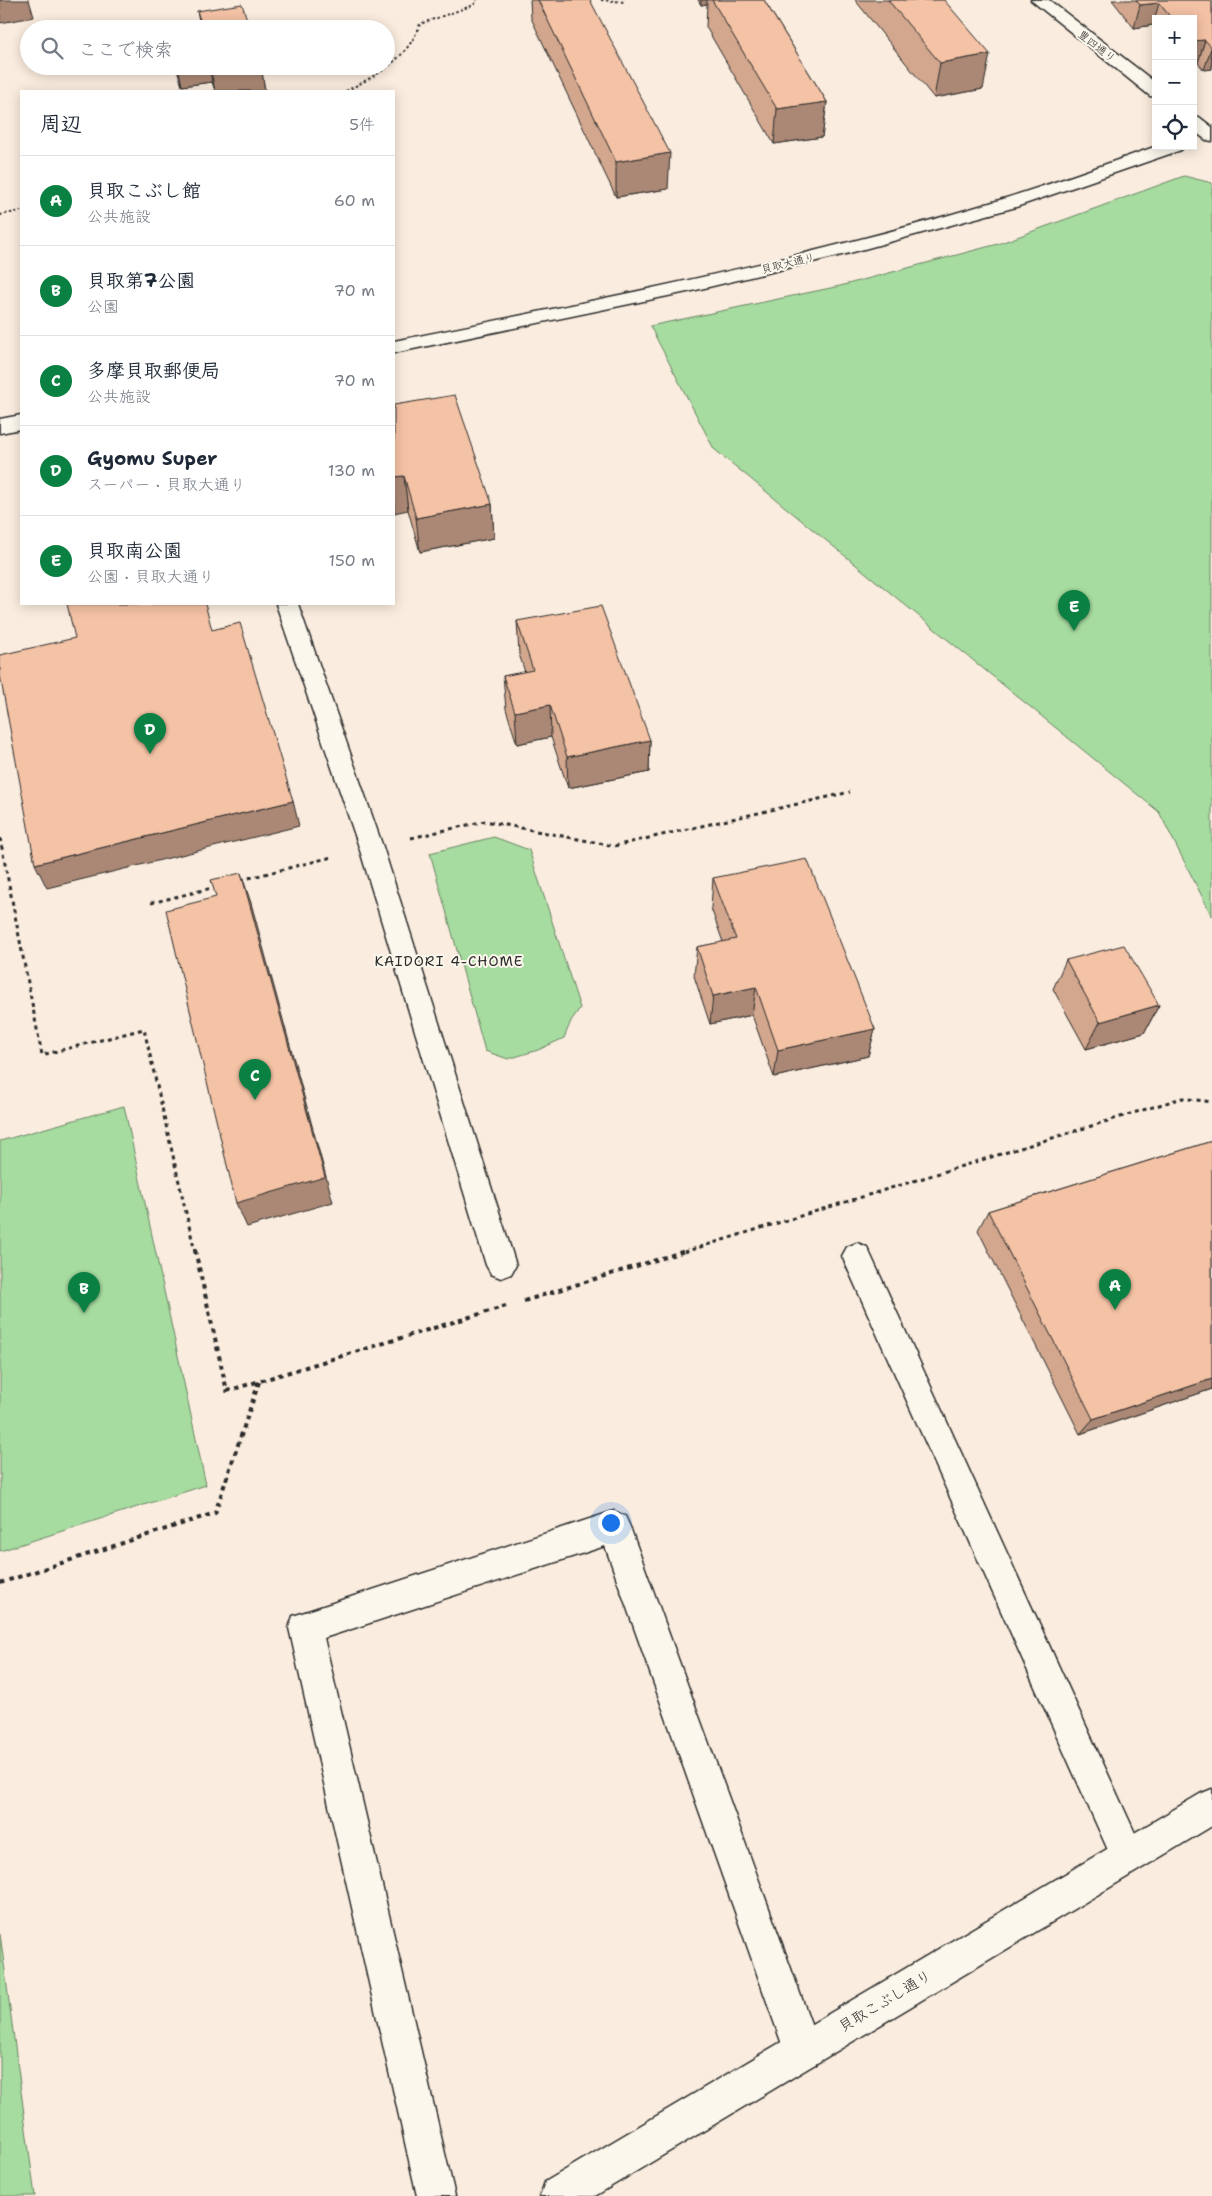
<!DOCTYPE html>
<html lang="ja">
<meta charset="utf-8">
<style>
body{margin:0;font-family:"Shantell Sans","Klee One",sans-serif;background:#f2f2f3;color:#1f2937}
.controls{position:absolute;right:15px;top:15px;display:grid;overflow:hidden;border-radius:0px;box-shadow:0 2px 12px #0003}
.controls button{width:45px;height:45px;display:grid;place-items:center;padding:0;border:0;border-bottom:1px solid #e0e1e3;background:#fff;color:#1f2937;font:25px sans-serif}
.you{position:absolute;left:610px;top:1522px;width:18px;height:18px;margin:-12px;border:4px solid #fff;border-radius:50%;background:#1a73e8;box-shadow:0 0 0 8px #1a73e833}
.badge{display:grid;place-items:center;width:32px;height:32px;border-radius:50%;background:#0b8043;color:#fff;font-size:16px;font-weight:700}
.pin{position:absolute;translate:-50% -41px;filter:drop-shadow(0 1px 2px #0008)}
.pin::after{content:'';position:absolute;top:26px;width:18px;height:15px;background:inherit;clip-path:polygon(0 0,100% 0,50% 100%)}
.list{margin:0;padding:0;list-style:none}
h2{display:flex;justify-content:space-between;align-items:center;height:65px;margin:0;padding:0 20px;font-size:21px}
h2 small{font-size:16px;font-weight:400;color:#747a83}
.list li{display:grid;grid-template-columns:32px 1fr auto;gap:15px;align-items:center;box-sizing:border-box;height:90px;padding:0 20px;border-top:1px solid #e0e1e3}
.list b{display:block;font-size:19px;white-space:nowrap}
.list p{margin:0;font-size:16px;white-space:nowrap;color:#747a83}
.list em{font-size:16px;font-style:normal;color:#747a83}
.icon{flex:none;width:28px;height:28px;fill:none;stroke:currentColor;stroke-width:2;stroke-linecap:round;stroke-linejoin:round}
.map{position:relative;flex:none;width:1212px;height:2196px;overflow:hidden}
.search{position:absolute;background:#fff;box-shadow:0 2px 12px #0003;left:20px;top:20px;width:375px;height:55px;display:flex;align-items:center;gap:12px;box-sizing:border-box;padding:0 18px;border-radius:28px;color:#747a83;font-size:19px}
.panel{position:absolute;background:#fff;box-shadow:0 2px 12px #0003;left:20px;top:90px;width:375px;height:515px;border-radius:0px}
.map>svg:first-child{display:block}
.green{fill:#a6dc9f;stroke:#688465}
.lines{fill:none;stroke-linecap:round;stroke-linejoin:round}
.street-casing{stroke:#2b2b2b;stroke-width:3}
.secondary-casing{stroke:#2b2b2b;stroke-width:3}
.path-far2{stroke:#2b2b2b;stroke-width:2;stroke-dasharray:2.5 2.5;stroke-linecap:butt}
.path-far1{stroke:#2b2b2b;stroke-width:3;stroke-dasharray:4 4;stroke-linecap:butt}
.path{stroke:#2b2b2b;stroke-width:4;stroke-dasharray:4.5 4.5;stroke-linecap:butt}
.street{fill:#fbf7ec;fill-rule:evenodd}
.secondary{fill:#fbf7ec;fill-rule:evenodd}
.wall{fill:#d2a78e;stroke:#2b2b2b}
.shaded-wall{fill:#ab8874;stroke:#2b2b2b}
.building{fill:#f4c2a5;stroke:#2b2b2b}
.labels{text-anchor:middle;stroke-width:4;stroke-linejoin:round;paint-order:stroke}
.far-street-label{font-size:11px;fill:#2b2b2b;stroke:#fbf7ec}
.neighbourhood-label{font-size:14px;letter-spacing:1px;fill:#2b2b2b;stroke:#fbf7ec}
.near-street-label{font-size:15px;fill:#2b2b2b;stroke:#fbf7ec}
</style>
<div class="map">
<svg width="1212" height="2196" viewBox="0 0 1212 2196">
<rect width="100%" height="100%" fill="#faecde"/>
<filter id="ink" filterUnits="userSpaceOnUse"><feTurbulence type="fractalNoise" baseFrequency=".02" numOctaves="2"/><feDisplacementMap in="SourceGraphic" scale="10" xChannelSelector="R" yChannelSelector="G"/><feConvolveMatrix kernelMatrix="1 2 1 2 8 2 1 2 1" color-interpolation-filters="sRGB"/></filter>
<g filter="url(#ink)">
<path class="green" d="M1184,176L1212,183V916L1159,812L714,449L650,326L840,286L998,244Z
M494,837L529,850L580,1008L571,1021L564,1038L538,1050L508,1059L485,1051L430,853Z
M124,1106L206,1485L0,1551V1141Z
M0,1934L35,2196H0Z"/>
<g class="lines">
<g class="street-casing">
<path id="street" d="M276,604H298L383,847L516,1265L511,1274L501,1278L491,1274L486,1265L359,847Z
M857,1243L867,1247L1140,1844L1146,1856L1140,1868L1128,1874L1116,1868L842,1256L847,1247Z
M614,1511L625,1516L630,1527L821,2051L815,2064L802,2070L789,2064L605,1546L324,1638L455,2196H417L289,1628L293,1616L305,1612Z"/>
</g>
<g class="secondary-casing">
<path id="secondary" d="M1031,0H1049L1156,83V97L1150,96Z
M1193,116L1199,117L1212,127V141L1206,140L1193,130Z
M1157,146H1184L1181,150L1016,207L846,254L692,291L394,353V341C599,300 804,260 1003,199C1055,183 1106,164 1157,146Z
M21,415V429L0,433V419Z
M1212,1789V1826L595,2196H540L545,2182L1200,1794Z"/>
</g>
<path class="path-far2" d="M601,0L625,2
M346,91C377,75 408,59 420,24L474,5L477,0
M0,215L21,211"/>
<path class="path-far1" d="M0,838L42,1055L144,1029L195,1252
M411,838L485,821L614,846L850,792
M241,880L332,857
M151,903L216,887
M684,1252L1182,1098L1212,1102"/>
<path class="path" d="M195,1250L227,1391L506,1306
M524,1301L688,1250
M0,1583L215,1513L259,1382"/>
<use href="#street" class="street"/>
<use href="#secondary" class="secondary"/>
</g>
<path class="wall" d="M530,0H590L668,189L616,197L531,18Z
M698,0H764L827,102L822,137L774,144L706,27L707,4L701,5Z
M855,0H944L983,89L934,98Z
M1112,0H1212V69L1204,70L1198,63H1193V19H1156V29L1153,25L1134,28Z
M197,11L250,29H201Z
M176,66H261L265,91H215L212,82L182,86Z
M394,405L492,504L494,538L420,552L408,510Z
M517,621L650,740L649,772L568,788L551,737L517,744L506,709L503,676L525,672L519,654Z
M713,878L875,1029L868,1056L774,1077L752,1015L710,1024L694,976L697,947L723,942L711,908Z
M1066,960L1159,1005L1144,1033L1086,1049L1053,989Z
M1212,1141V1389L1080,1434L978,1230L988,1211Z"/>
<path class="shaded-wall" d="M0,0H29L34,17L0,23Z
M701,0H707V4L701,5Z
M1159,3L1153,25L1134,28L1140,5Z
M1205,40L1198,63H1193V41Z
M1211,48L1212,69L1204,70Z
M990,54L983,89L934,98L940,63Z
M178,66H209L212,82L182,86Z
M210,66H261L265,91H215Z
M827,102L822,137L774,144L777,109Z
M670,153L668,189L616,197V162Z
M404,476L408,510L394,513V477Z
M492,504L494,538L420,552L416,518Z
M550,705L551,737L517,744L515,712Z
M650,740L649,772L568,788L567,757Z
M293,801L299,826L47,888L35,864Z
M241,873L251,903L333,1202L247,1227L236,1203Z
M756,987L752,1015L710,1024L713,996Z
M1159,1005L1144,1033L1086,1049L1100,1022Z
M875,1029L868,1056L774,1077L778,1050Z
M1212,1379V1389L1080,1434L1093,1419Z"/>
<path class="building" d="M538,0H590L670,153L616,162Z
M712,0H764L827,102L777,109Z
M888,0H944L990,54L940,63Z
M1136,0H1212V48L1205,40L1193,41V19H1172L1159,3L1140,5Z
M242,4L250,29H203L197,11Z
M455,395L492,504L416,518L404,476L394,477V405Z
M67,604H205L212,630L240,623L293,801L35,864L0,675V655L75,638Z
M601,606L650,740L567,757L550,705L515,712L503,676L533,670L517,621Z
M807,859L875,1029L778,1050L756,987L713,996L697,947L736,939L713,878Z
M241,873L325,1177L236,1203L166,910L216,897L211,880Z
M1124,945L1159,1005L1100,1022L1066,960Z
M1212,1141V1379L1093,1419L988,1211Z"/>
</g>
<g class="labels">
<g class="far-street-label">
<text transform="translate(1097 46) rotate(38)" y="4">豊四通り</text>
<text transform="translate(788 263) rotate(-14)" y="4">貝取大通り</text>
</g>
<g class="neighbourhood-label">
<text x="449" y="966">KAIDORI 4-CHOME</text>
</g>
<g class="near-street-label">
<text transform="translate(885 2001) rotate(-31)" y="5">貝取こぶし通り</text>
</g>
</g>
</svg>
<div class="controls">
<button>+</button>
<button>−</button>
<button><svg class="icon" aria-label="locate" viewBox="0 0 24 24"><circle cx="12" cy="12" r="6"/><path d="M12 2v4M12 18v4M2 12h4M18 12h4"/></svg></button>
</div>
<div class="you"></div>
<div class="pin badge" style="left:1115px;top:1310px">A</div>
<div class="pin badge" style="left:84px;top:1313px">B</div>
<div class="pin badge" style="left:255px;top:1100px">C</div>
<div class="pin badge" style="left:150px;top:754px">D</div>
<div class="pin badge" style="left:1074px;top:631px">E</div>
<div class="search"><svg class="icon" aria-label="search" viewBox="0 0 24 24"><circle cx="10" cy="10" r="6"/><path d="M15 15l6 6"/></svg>ここで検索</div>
<section class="panel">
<h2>周辺<small>5件</small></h2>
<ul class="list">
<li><span class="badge">A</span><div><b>貝取こぶし館</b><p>公共施設</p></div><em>60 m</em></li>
<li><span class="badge">B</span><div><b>貝取第7公園</b><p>公園</p></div><em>70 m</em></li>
<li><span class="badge">C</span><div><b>多摩貝取郵便局</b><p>公共施設</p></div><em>70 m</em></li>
<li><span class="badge">D</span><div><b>Gyomu Super</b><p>スーパー · 貝取大通り</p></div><em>130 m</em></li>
<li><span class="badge">E</span><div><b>貝取南公園</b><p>公園 · 貝取大通り</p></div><em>150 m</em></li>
</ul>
</section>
</div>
